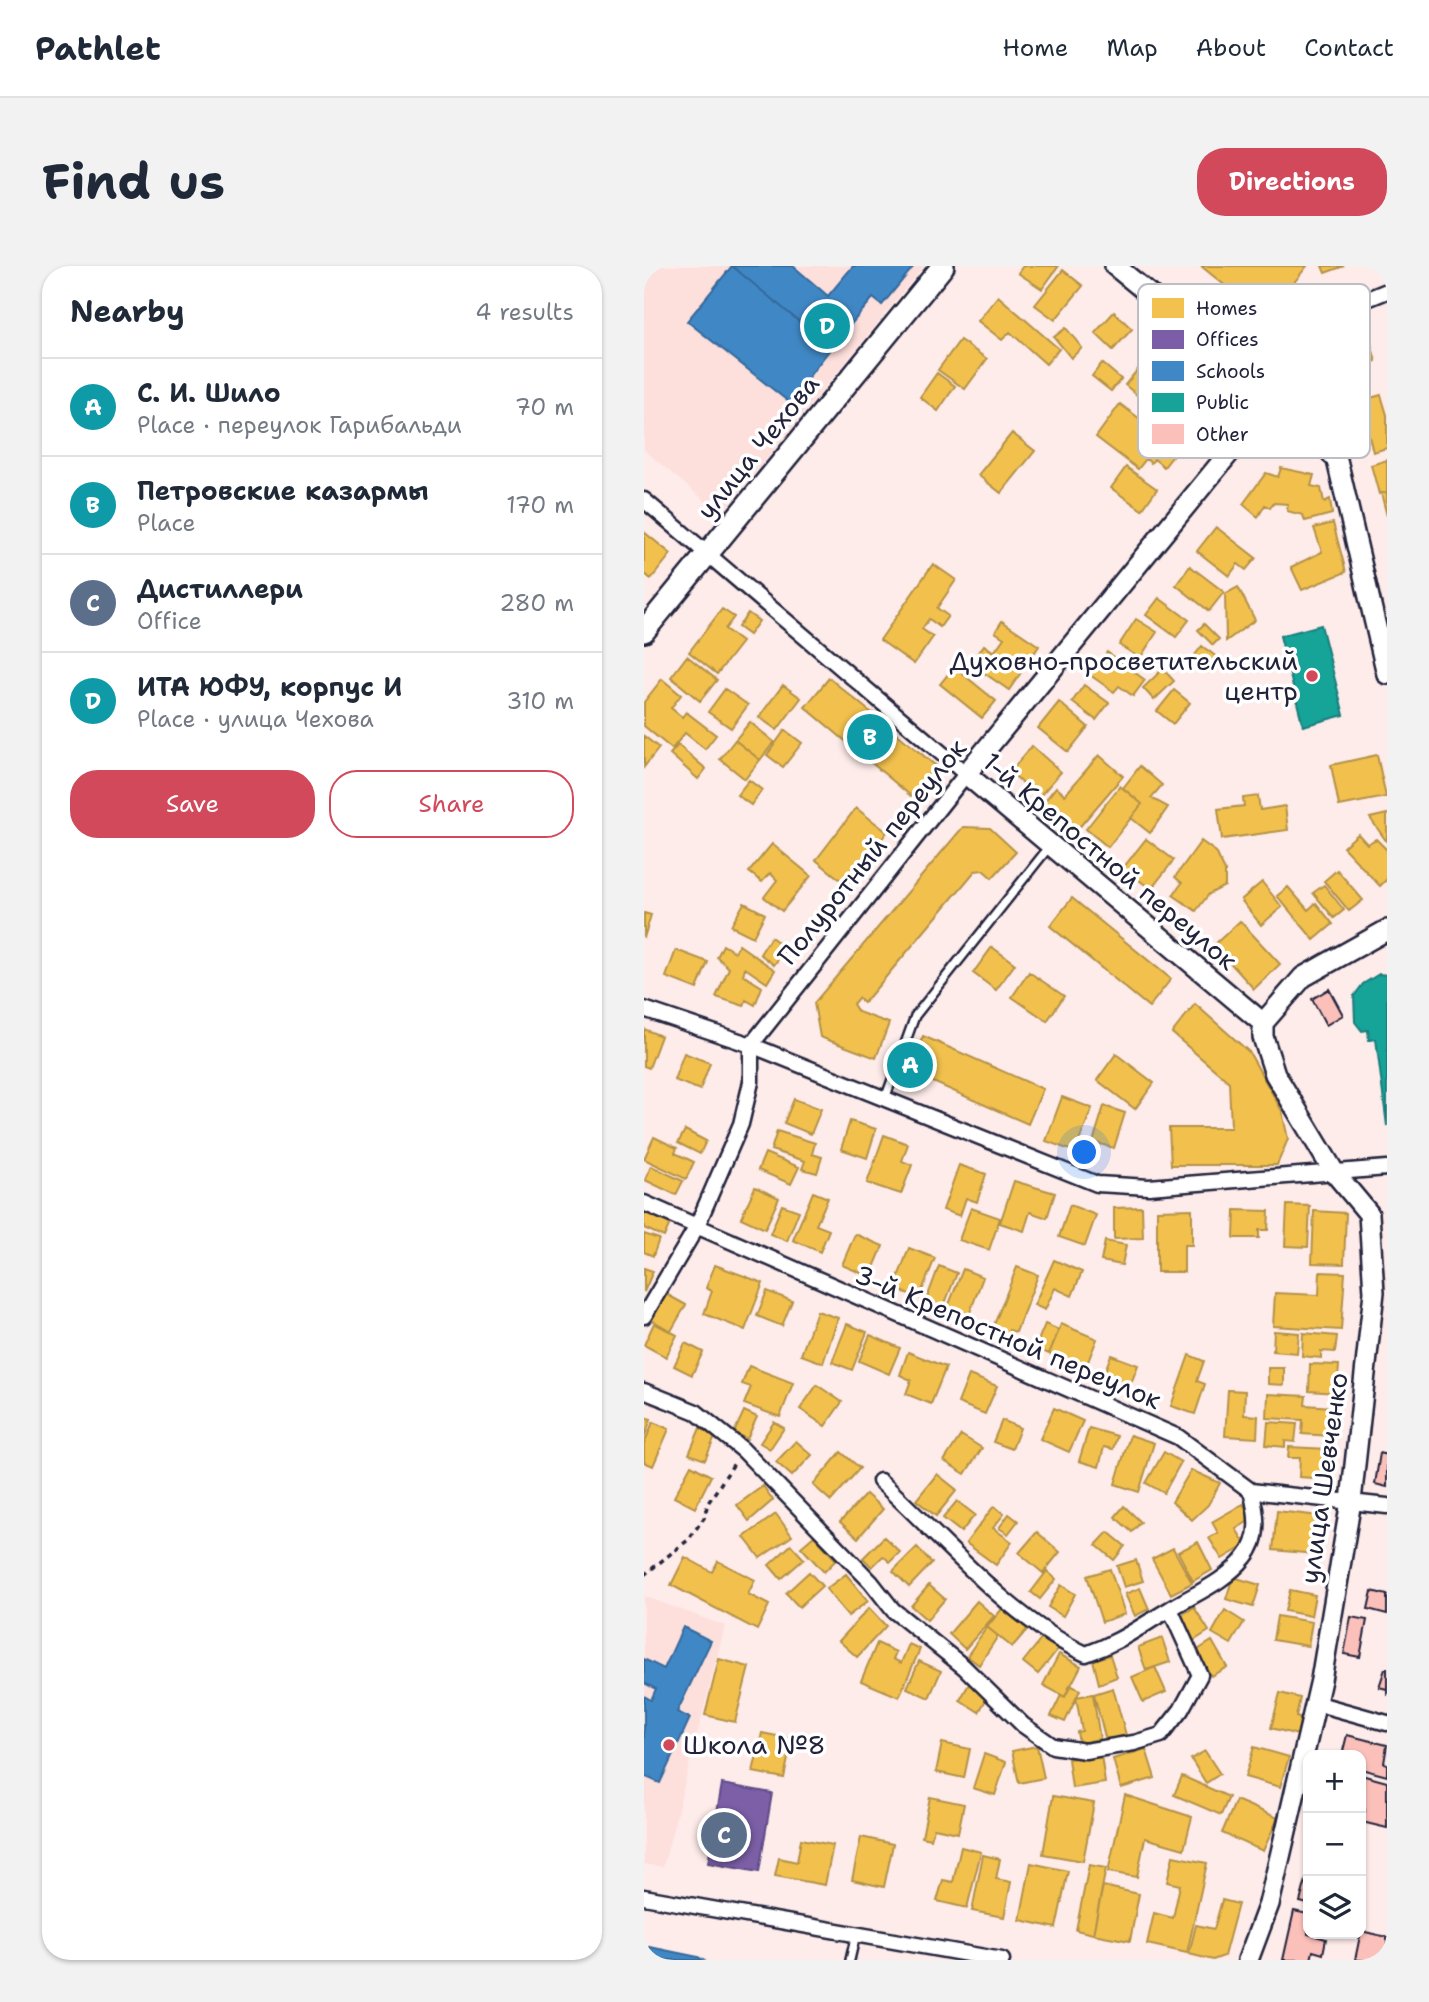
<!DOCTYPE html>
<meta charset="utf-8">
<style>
body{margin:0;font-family:"Shantell Sans",sans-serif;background:#f2f2f3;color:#1f2937}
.controls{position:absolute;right:21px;bottom:21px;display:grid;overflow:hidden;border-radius:14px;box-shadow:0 2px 5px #0004}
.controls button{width:63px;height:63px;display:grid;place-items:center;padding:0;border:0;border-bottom:2px solid #e0e1e3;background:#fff;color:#1f2937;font:35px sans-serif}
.you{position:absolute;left:441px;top:887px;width:24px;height:24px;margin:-18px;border:5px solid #fff;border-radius:50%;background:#1a73e8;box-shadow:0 0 0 10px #1a73e833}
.badge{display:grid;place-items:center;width:46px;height:46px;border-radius:50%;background:#d1495b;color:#fff;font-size:23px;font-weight:700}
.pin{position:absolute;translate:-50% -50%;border:4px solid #fff;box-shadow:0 2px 7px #0006}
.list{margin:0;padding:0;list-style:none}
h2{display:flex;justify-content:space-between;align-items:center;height:91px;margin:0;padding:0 28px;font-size:30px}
h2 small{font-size:23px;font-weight:400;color:#747a83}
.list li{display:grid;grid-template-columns:46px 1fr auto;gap:21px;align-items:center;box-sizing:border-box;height:98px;padding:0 28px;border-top:2px solid #e0e1e3}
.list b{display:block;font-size:26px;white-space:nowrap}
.list p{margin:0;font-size:23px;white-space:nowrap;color:#747a83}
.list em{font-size:23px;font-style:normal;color:#747a83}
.actions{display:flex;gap:14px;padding:21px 28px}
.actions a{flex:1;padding:16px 0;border:2px solid #d1495b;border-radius:28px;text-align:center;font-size:24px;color:#d1495b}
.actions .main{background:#d1495b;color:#fff}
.icon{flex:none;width:38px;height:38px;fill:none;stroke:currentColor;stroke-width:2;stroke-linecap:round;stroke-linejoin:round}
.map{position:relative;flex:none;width:743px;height:1694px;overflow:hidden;border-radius:28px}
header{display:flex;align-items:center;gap:42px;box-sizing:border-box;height:98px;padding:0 35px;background:#fff;border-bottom:2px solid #e0e1e3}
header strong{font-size:33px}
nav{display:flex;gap:38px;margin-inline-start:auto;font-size:24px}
.intro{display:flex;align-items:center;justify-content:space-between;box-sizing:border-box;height:168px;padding:0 42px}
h1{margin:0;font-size:49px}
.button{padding:18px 32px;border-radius:28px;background:#d1495b;color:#fff;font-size:24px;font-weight:700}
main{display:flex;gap:42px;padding:0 42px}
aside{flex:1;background:#fff;border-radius:28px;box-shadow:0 2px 5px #0004}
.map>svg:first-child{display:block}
.built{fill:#fddfdc}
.homes{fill:#f2c14e;stroke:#b49148;stroke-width:2}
.offices{fill:#7b5ea7;stroke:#604c87;stroke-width:2}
.schools{fill:#3f88c5;stroke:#36699c;stroke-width:2}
.public{fill:#17a398;stroke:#1a7c7c;stroke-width:2}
.building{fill:#fcc0ba;stroke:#22223b;stroke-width:2}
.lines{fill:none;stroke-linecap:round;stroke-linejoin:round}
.service-casing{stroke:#22223b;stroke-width:12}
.minor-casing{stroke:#22223b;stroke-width:19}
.tertiary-casing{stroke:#22223b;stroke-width:24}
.secondary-casing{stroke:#22223b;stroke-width:26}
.path{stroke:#22223b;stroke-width:3.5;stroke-dasharray:5 5;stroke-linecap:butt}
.service{stroke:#fff;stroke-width:7}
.minor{stroke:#fff;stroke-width:14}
.tertiary{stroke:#fff;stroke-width:19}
.secondary{stroke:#fff;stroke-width:21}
.poi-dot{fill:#d1495b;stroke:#fff;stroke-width:2.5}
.labels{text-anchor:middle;stroke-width:7;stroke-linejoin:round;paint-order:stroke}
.street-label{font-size:26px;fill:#22223b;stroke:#fff}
.poi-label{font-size:26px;fill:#22223b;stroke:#fff;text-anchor:end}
.key{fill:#fff;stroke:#bdbdc4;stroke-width:2}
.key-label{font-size:19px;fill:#22223b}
</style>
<header>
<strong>Pathlet</strong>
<nav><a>Home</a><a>Map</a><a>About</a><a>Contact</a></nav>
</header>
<div class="intro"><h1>Find us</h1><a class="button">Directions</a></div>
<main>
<aside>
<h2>Nearby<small>4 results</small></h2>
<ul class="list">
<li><span class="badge" style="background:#0f9aa8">A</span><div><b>С. И. Шило</b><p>Place · переулок Гарибальди</p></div><em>70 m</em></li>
<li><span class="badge" style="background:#0f9aa8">B</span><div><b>Петровские казармы</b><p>Place</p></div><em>170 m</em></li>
<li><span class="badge" style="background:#5c6f8a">C</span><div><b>Дистиллери</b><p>Office</p></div><em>280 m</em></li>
<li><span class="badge" style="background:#0f9aa8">D</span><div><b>ИТА ЮФУ, корпус И</b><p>Place · улица Чехова</p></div><em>310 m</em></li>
</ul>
<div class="actions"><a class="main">Save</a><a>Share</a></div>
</aside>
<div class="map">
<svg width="743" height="1694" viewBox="0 0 743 1694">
<rect width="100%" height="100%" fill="#feecea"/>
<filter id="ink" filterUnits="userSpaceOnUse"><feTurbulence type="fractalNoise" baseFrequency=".0143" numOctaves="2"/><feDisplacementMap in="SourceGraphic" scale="14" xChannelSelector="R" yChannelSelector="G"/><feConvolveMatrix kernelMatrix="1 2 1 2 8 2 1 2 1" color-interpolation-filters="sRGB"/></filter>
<g filter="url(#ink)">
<path class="built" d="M0,0H280L77,248L0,184Z
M0,1330L81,1360L19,1601L0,1598Z"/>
<path class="homes" d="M379,0H412L414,1L398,23L374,7Z
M557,0H663L641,28L638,39L625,46L605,39Z
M678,0H700L681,7Z
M419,4L439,20L411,54L391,39Z
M354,30L415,83L402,98L366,66L358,74L334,55Z
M470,46L488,63L469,84L451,67Z
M720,53L732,95L707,103L695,60Z
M422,62L438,82L427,92L410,71Z
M316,74L343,93L321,123L294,104Z
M515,78L534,94L510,124L503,118L494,130L481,119Z
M458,97L477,113L467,125L448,110Z
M293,107L311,120L294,145L276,131Z
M737,129L743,149V182L729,186L716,135Z
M476,138L535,182L520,201L510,193L507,197L502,193L494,203L452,171Z
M368,167L391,185L357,227L334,209Z
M743,194V226L735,228L727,199Z
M482,201L513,223L498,244L467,222Z
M637,202L670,209L667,220L677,222L680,236L686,233L688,248L661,255L659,249L643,245L644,238L630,237L626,242L621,239L614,251L599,238L622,207L634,211Z
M743,226V250L737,227Z
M689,257L702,306L658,324L647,301L678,286L670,262Z
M572,261L612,292L602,304L594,298L585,310L553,285Z
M0,266L27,288L7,313L0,307Z
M289,298L312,314L293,342L304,350L296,361L285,353L278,363L289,371L270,398L236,374Z
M546,300L580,326L565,345L532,319Z
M594,321L611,354L582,375L581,328Z
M515,332L545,354L532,371L502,349Z
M78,343L90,351L81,363L98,376L73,408L45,386Z
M104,347L115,355L105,369L94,361Z
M492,353L513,366L496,392L475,379Z
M358,355L395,380L365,424L327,398L340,379L350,386L360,372L351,366Z
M560,358L575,373L569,379L554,364Z
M558,380L574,392L563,406L547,394Z
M463,386L501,414L489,430L475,420L470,426L446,409Z
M43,390L73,414L56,435L27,411Z
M310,401L352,435L338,452L296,418Z
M519,403L530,415L510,434L499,422Z
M185,412L292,500L267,530L161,441Z
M18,413L37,429L27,442L38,451L42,446L72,469L61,483L41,467L28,483L0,460V436Z
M139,419L157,432L133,464L115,451Z
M440,419L465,437L452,454L428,436Z
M81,423L104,439L87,462L64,446Z
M530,424L546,437L529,458L513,445Z
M415,436L444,461L424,486L394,462Z
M106,456L130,476L116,494L91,474Z
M141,464L158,477L139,501L123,489Z
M0,470L15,482L0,501Z
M91,474L116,494L101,513L76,493Z
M34,479L62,503L54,513L26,488Z
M388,480L417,506L395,531L366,506Z
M455,489L479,510L432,565L399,537L412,521L421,529Z
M733,489L742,531L695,540L687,499Z
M496,500L518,519L507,532L524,541L506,567L487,552L498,538L479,522Z
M105,514L118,524L107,539L93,529Z
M476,520L498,538L464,581L442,563Z
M614,530L616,544L641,540L644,564L578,573L574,543L600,540L599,532Z
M212,542L243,566L203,619L172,594Z
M743,548V576L726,552Z
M319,561L346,562L372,586L348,612L339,604L331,605L220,737L214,732L209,738L214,746L245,757L232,792L176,771L170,737Z
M714,568L723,578L732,573L743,584V613L736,620L699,581Z
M502,573L530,594L507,623L479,602Z
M557,575L572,586L581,605V620L565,628L552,645L529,629L538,617L531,611Z
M128,578L167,610L138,645L120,631L133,614L126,607L118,616L105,606Z
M693,604L719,634L705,645L680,615Z
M618,616L638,641L617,659L597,634Z
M680,619L700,644L690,652L669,627Z
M644,621L664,644L672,637L689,658L670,674L633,630Z
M428,632L527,713L505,741L406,660Z
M100,637L121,648L109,671L87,660Z
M0,647L7,649L0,672Z
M596,655L636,698L610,723L570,679Z
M127,671L142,682L130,699L116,688Z
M79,679L91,686L95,679L131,704L123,717L101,702L99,709L118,721L111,739L102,734L100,740L72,731L85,702L73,691Z
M348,681L371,698L352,724L329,707Z
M32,684L64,696L53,723L22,711Z
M385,706L420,730L403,755L368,731Z
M551,738L605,786L638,845L644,873L633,899H527L525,862H587L585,816L528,767Z
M0,763L17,770L5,802L0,800Z
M279,770L399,823L384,858L264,805Z
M40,787L66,797L56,824L30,814Z
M472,788L510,817L491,843L453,814Z
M418,831L448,842L431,886L402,875Z
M150,833L177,843L167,868L140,857Z
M460,840L481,847L470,882L449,876Z
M206,855L232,863L223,892L197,883Z
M41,864L62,875L56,888L34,877Z
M133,865L171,877L168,888L178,891L173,907L158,903L161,895L127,884Z
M240,869L264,878L258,895L268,899L257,928L223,917Z
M10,871L33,882L31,887L50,896L42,913L0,893Z
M121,887L155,901L147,918L114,904Z
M315,899L342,908L333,936L322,932L316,950L299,944Z
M7,900L39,915L32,929L1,914Z
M370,915L411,927L403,952L386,946L380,965L356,957Z
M111,921L135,932L121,963L97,952Z
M169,926L184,932L172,959L185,964L176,986L149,974Z
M138,939L155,945L143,975L126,968Z
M426,939L452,949L441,980L415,971Z
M643,939L666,940L664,981L641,980Z
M498,941L499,972L470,973V942Z
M327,942L356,952L345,984L315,974Z
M0,943L27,955L20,971L0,962Z
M548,943V979H540V1006H513V944Z
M591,944L625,945L624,964H615V972H590Z
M670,945L702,947L700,998L668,997Z
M0,968L15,973L9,990L0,986Z
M211,968L239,980L226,1011L198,999Z
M461,975L482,979L478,999L457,995Z
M265,982L291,992L275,1032L250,1022Z
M410,994L438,1006L428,1030L411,1022L401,1044L390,1039Z
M71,999L119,1017L101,1064L60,1048L68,1025L62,1022Z
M295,1000L313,1007L299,1042L282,1035Z
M373,1001L394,1009L372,1066L365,1064L363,1070L348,1064Z
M0,1002L9,1005L0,1026Z
M319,1003L339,1011L325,1049L304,1041Z
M676,1006L701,1007L697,1064L629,1060L631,1027L675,1029Z
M123,1025L148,1035L138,1060L113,1050Z
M22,1028L42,1039L27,1065L8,1054Z
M173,1045L194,1052L179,1097L157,1089Z
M10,1057L33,1069L22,1091L0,1079Z
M203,1058L223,1066L208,1104L188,1096Z
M401,1058L415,1064L405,1088L391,1082Z
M417,1058L453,1073L441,1103L405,1088Z
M630,1065L655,1067L653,1087L629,1085Z
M659,1067L693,1070L691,1086L677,1085V1092L658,1090Z
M226,1069L256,1082L245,1108L215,1095Z
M41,1077L59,1086L48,1109L30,1100Z
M264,1086L302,1101L287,1138L262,1128L267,1114L256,1109Z
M467,1089L494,1099L486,1120L459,1110Z
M545,1089L560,1095L553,1115L561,1118L551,1148L527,1140Z
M666,1098L695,1099L693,1127L665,1125Z
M105,1100L149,1117L136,1151L100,1138L107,1121L98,1118Z
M624,1102H640V1119L624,1118Z
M325,1109L353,1120L341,1148L314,1137Z
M173,1119L198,1136L181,1160L156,1143Z
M584,1124L601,1125L600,1149L614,1150L613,1172L581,1170Z
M624,1128L662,1130L661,1139L689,1141L687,1170L658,1168L659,1154L623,1152Z
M410,1142L439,1155L425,1186L396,1173Z
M100,1145L113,1151L103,1173L90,1167Z
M0,1151L7,1153L0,1172Z
M358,1154L376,1162L368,1183L349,1176Z
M9,1156L25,1163L9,1200L0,1196V1178Z
M130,1156L140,1162L126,1183L116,1177Z
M624,1156L653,1158L651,1176L641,1175V1181L622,1179Z
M56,1162L72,1169L61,1194L45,1188Z
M445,1162L473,1170L469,1183L460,1181L455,1201L435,1195Z
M317,1169L338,1182L321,1208L300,1195Z
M486,1169L510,1177L495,1226L471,1218Z
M152,1175L168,1189L148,1210L132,1196Z
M645,1181L684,1183L683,1213L655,1211L656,1192H644Z
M197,1186L216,1202L187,1235L169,1219Z
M520,1186L537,1196L520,1227L502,1217Z
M47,1199L67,1210L51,1242L30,1231Z
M547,1204L576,1217L564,1239L548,1254L528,1236Z
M293,1208L313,1224L292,1250L272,1234Z
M119,1220L129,1234L105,1255L93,1239Z
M222,1228L239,1243L214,1272L196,1256Z
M313,1235L331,1249L317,1266L299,1252Z
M599,1238L608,1253L592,1263L602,1279L578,1293L565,1272L574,1267L568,1256Z
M350,1240L360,1248L349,1262L368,1276L352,1299L322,1277Z
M480,1240L497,1256L488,1266L471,1251Z
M633,1245L675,1250L671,1288L629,1284Z
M132,1248L148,1270L116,1292L100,1271Z
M365,1248L374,1255L364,1268L355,1262Z
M393,1266L416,1286L399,1307L375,1287Z
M464,1266L481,1280L470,1294L452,1279Z
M170,1270L192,1294L180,1306L157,1281Z
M240,1271L256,1286L246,1296L239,1290L228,1301L219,1292Z
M554,1276L568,1304L549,1315L534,1286Z
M147,1279L160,1293L137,1313L125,1299Z
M273,1281L288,1297L265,1321L249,1305Z
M529,1282L548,1317L527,1328L508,1293Z
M41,1291L68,1306L74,1295L111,1314L104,1328L125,1339L113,1364L27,1319Z
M492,1294L499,1315L480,1321L473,1300Z
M466,1303L481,1348L458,1356L443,1310Z
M403,1305L412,1313L396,1333L387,1326Z
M165,1306L178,1320L155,1341L142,1327Z
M202,1308L224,1335L204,1350L182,1323Z
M589,1311L616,1319L609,1341L582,1333Z
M285,1319L301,1333L283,1354L267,1340Z
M417,1319L431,1328L419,1350L404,1341Z
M496,1322L505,1343L491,1350L481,1328Z
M646,1324L671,1329L667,1350L641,1345Z
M333,1335L350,1350L321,1383L305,1368Z
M362,1338L387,1359L368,1381L343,1361Z
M550,1341L565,1365L549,1375L535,1351Z
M225,1342L242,1360L213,1391L195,1375Z
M581,1344L600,1356L587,1378L568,1367Z
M633,1350L668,1356L664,1380L629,1374Z
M343,1361L354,1370L335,1399L323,1390Z
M399,1371L414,1383L394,1408L379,1396Z
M518,1372L526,1396L502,1404L494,1381Z
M568,1375L583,1401L567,1410L552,1385Z
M233,1377L252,1386L249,1393L257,1397L265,1378L276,1383L255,1431L217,1415Z
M415,1388L437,1400L421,1431L399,1419Z
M466,1389L473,1411L455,1418L449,1394Z
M75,1393L105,1401L91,1456L61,1449Z
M275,1395L297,1405L285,1432L263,1422Z
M511,1401L522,1426L499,1436L488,1411Z
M325,1418L344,1430L335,1446L316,1434Z
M426,1419L436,1424L421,1456L407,1450L417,1429L421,1431Z
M469,1422L482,1469L462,1475L450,1428Z
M636,1427L656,1432L652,1451L658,1453L654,1469L627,1462Z
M449,1428L456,1473L435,1477L433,1466L438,1465L432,1431Z
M118,1467L148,1473L140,1512L109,1506Z
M298,1477L326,1483L320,1512L292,1506Z
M393,1480L400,1512L375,1517L368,1485Z
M610,1481L645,1491L636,1521L601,1511Z
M502,1483L511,1512L477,1522L469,1493Z
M561,1485L576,1508L562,1517L547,1493Z
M340,1488L362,1496L351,1529L329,1522Z
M457,1489L461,1517L428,1522L424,1493Z
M538,1510L585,1531L577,1549L530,1529Z
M481,1529L548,1551L540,1583L501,1572L493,1611L464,1606Z
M409,1530L450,1537L439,1595L399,1588Z
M286,1531L320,1538L314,1567L290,1562L287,1573L278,1571Z
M592,1534L634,1552L619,1585L578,1567Z
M217,1571L249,1578L240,1621L208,1614Z
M157,1573L189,1579L181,1619L131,1610L135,1592L153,1596Z
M317,1581L337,1586L323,1642L293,1635L299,1614L309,1616Z
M339,1589L356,1593L352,1613L367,1616L360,1651L328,1645Z
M529,1590L563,1597L543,1687L503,1678L510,1647L529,1652L536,1619L523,1616Z
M387,1597L424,1605L412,1662L376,1654Z
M445,1599L462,1602L449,1668L432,1664Z
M459,1620L495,1628L486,1675L449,1668Z
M578,1634L594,1638L580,1690L569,1694L545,1688L552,1659L570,1663Z"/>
<path class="offices" d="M78,1518L128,1527L115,1606L64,1597Z"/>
<path class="schools" d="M88,0H149L184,30L209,0H270L238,39L229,32L187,82Z
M88,0L187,82L145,136L43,55Z
M39,1361L67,1375L33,1446L46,1452L16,1517L0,1510V1430L7,1434L12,1423L0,1417V1393L20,1403Z
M6,1681L54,1691L59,1694H4Z"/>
<path class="public" d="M677,359L700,449L659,460L636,370Z
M735,708L743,709V860L732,773L725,774L724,764L718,765L711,756L710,730L719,718Z"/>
<path class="building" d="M685,723L699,749L682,759L668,733Z
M736,1187L743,1189V1221L731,1218Z
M728,1325L743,1329V1348L724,1343Z
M707,1351L723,1354L716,1391L700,1388Z
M741,1403H743V1430V1423L735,1421Z
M703,1469L743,1479L740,1497L743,1498V1510L717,1503V1489H698Z
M717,1509L743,1516V1562L718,1556L721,1544L717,1543Z
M662,1614L664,1615V1638L656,1636Z
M650,1645L664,1648V1668L682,1673L679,1688L669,1685L667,1694H639Z
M717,1665L743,1671V1694H711Z"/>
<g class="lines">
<g class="service-casing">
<path id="service" d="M241,833L271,750L405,581
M206,1694L212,1668"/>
</g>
<g class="minor-casing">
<path id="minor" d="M631,131L706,40L743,25
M0,234L322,508L107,779V816L97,858L52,962L0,1050
M0,743L107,779L453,918L505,921L743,902
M0,937L534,1171L607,1225L743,1240
M0,1125L52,1146L99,1184L227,1316L249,1344L320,1401L379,1459L409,1480L441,1485L490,1477L517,1469L537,1444L556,1409L526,1343
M236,1215C299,1272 365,1353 442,1388C477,1376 495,1361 526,1343C552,1327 581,1316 601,1291C617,1272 613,1247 607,1225
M671,1437L743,1457
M0,1631L358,1694"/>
</g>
<g class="tertiary-casing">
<path id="tertiary" d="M471,0L631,131L670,166L693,194L743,408
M619,757L322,508L631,131
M619,757L659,711L743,664
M604,1694L625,1638L677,1414L707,1235L730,1026L725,948L690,906L631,808L619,771V757"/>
</g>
<g class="secondary-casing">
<path id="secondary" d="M0,365L299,0"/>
</g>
<path class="path" d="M0,1309L44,1274L60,1252L64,1237L91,1196"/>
<use href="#service" class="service"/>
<use href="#minor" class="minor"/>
<use href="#tertiary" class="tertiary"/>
<use href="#secondary" class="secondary"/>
</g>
</g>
<g class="poi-dot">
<circle cx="668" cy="410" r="7"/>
<circle cx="25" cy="1479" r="7"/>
</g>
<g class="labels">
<g class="street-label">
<text transform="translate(114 181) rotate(-51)" y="9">улица Чехова</text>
<text transform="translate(228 586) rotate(-51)" y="9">Полуротный переулок</text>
<text transform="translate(466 595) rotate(40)" y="9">1-й Крепостной переулок</text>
<text transform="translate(364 1071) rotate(23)" y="9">3-й Крепостной переулок</text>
<text transform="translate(680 1212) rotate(-82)" y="9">улица Шевченко</text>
</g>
<g class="poi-label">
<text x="654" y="404">Духовно-просветительский<tspan x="654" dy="30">центр</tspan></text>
<text x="39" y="1488" text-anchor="start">Школа №8</text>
</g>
</g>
<rect x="494" y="18" width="232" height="174" rx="10" class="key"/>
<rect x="508" y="32" width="32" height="20" fill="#f2c14e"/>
<rect x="508" y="64" width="32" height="19" fill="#7b5ea7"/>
<rect x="508" y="95" width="32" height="20" fill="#3f88c5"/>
<rect x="508" y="127" width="32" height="19" fill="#17a398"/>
<rect x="508" y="158" width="32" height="20" fill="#fcc0ba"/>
<g class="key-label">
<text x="552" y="49">Homes</text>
<text x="552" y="80">Offices</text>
<text x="552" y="112">Schools</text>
<text x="552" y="143">Public</text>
<text x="552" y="175">Other</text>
</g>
</svg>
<div class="controls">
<button>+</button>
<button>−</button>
<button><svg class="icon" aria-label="layers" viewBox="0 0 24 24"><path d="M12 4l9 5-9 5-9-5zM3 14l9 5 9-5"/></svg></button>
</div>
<div class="you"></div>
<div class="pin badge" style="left:266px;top:799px;background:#0f9aa8">A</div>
<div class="pin badge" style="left:226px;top:471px;background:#0f9aa8">B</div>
<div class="pin badge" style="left:80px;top:1569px;background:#5c6f8a">C</div>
<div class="pin badge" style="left:183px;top:60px;background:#0f9aa8">D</div>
</div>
</main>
